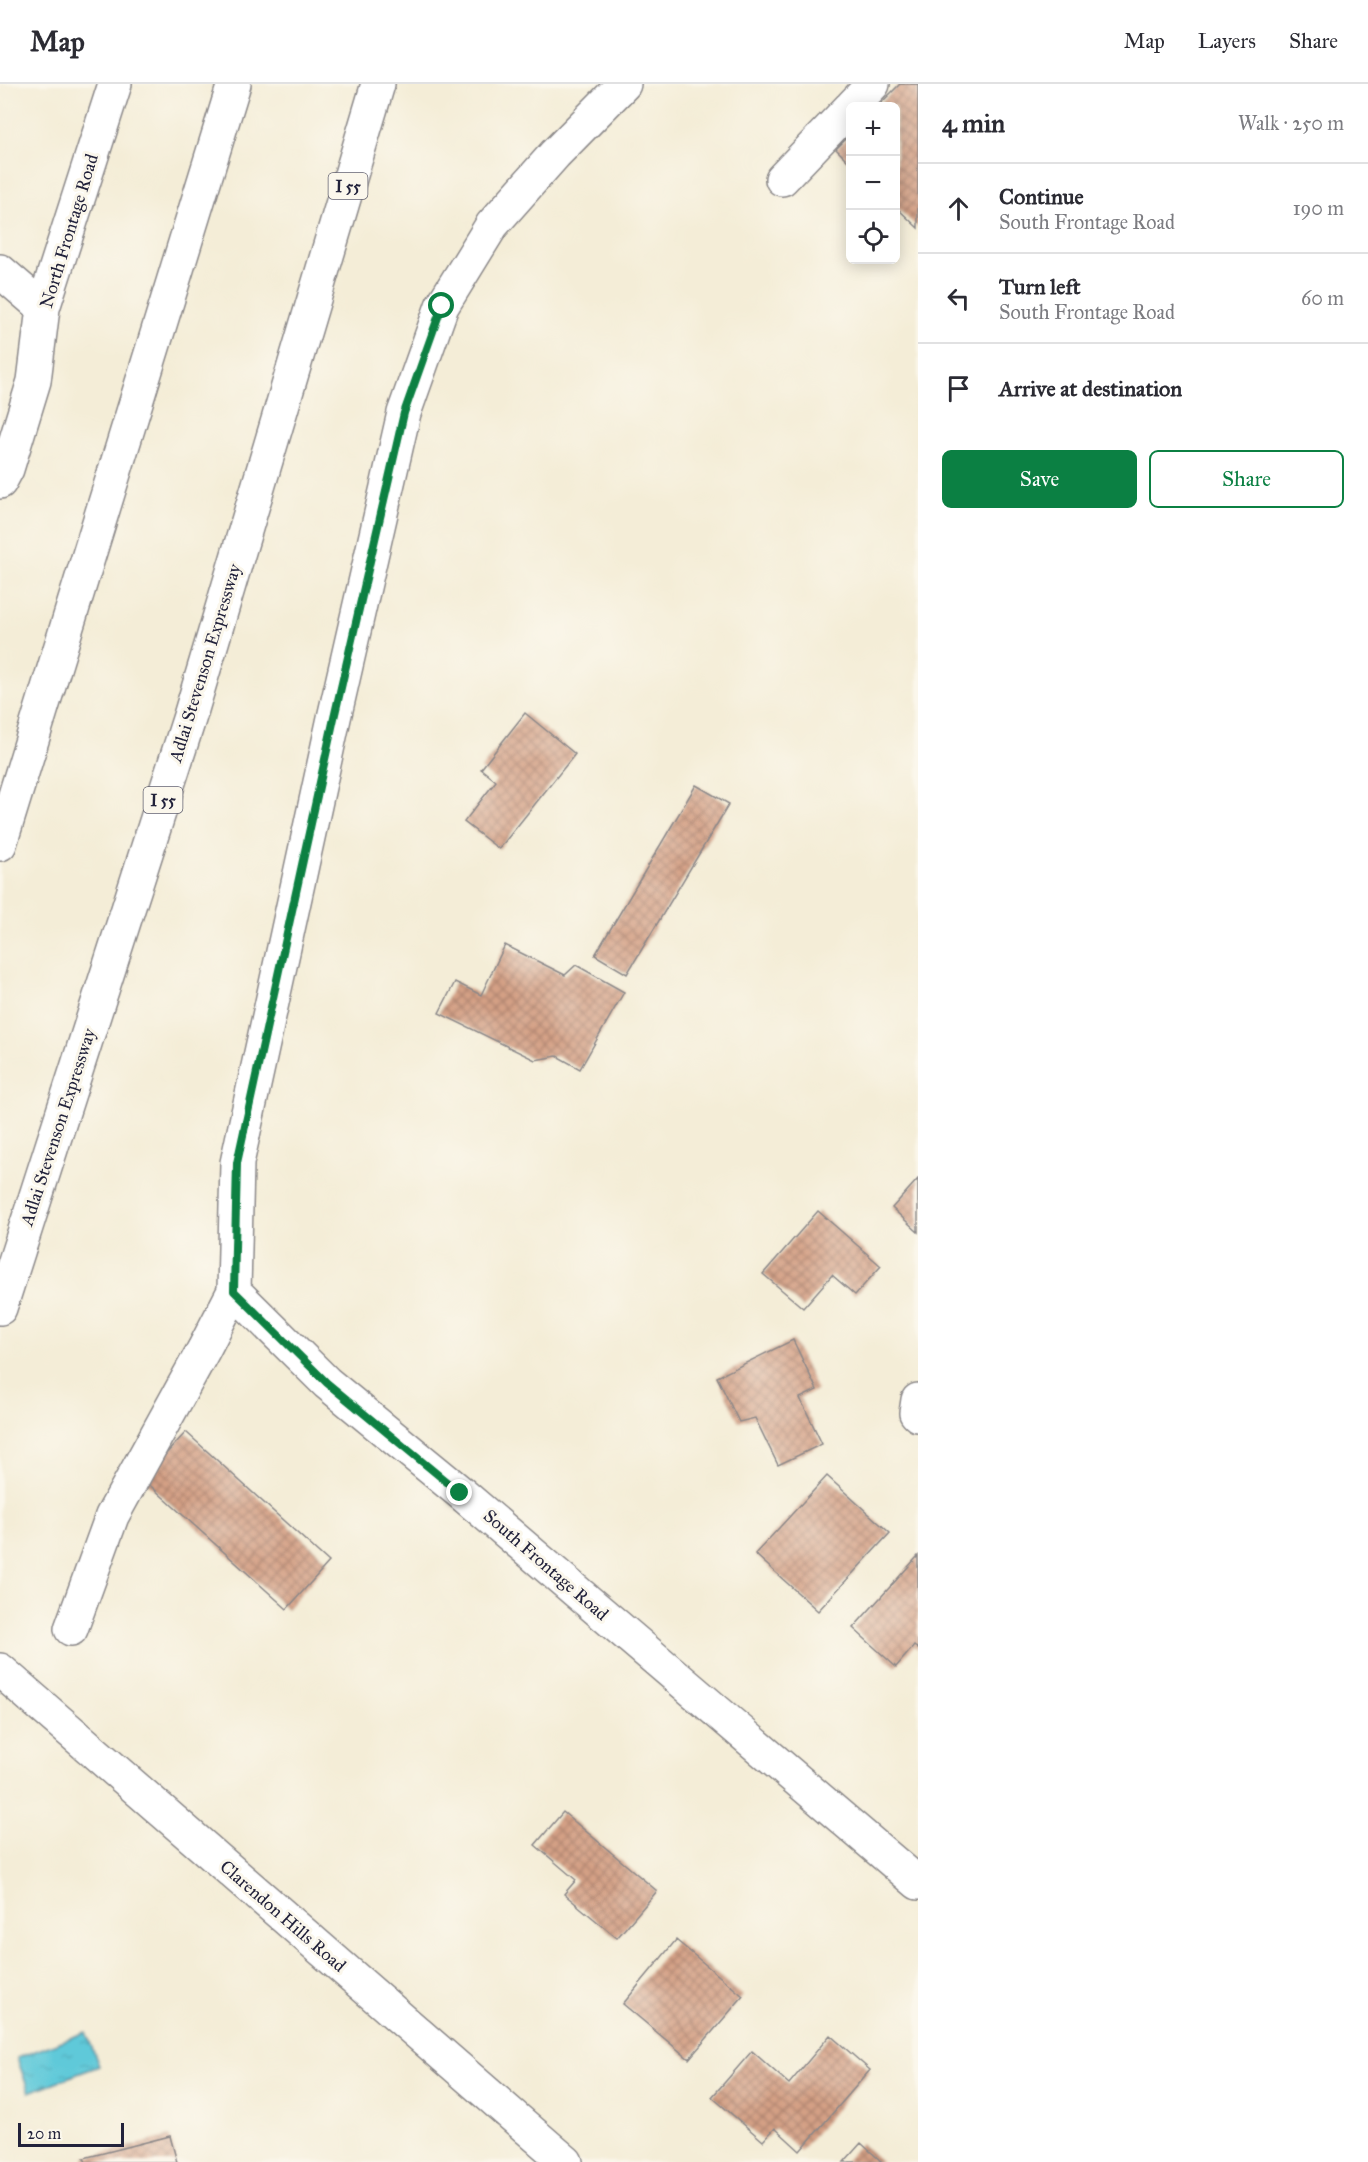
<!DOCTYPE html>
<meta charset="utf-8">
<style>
body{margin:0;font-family:"IM FELL Great Primer",serif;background:#f2f2f3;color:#2b2b33}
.controls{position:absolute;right:18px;top:18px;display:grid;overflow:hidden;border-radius:9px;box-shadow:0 3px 15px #0003}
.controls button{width:54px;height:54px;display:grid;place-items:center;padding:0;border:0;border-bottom:2px solid #e1e1e2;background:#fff;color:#2b2b33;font:30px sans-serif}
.scale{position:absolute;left:18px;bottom:15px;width:106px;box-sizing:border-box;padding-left:6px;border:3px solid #22223b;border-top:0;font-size:16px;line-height:21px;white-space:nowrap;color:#22223b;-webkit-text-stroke:4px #fbf7ec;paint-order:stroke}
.stop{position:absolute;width:18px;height:18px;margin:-14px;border:4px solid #0b8043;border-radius:50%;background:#fff}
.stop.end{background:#0b8043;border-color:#fff;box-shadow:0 2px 6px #0008}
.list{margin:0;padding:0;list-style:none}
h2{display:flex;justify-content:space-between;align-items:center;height:78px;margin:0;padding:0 24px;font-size:26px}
h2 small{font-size:20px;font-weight:400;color:#7c7c81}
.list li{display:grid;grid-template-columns:39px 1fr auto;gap:18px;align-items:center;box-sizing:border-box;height:90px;padding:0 24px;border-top:2px solid #e1e1e2}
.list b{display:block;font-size:22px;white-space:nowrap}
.list p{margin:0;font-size:20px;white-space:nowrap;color:#7c7c81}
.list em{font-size:20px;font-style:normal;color:#7c7c81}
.actions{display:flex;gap:12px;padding:18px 24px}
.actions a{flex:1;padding:14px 0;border:2px solid #0b8043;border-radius:9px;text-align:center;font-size:21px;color:#0b8043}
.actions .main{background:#0b8043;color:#fff}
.icon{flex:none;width:33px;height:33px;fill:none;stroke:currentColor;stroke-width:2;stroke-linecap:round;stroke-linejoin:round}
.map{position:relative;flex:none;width:918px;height:2078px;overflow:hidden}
header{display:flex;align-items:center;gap:36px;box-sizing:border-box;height:84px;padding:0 30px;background:#fff;border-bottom:2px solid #e1e1e2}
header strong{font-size:28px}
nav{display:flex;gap:33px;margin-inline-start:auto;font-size:21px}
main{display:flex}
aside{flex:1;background:#fff}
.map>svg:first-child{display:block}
.water{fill:url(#water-ripples);stroke:#40768a;stroke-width:1.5}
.building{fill:url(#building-cross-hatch)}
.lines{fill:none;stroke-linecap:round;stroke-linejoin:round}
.minor-casing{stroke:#8b8889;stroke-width:36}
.highway-casing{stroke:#8b8889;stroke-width:36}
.minor{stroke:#fff;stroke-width:33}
.highway{stroke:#fff;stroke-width:33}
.route{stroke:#0b8043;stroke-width:8}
.labels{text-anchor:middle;stroke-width:6;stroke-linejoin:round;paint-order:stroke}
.shield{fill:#fbf7ec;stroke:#636270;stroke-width:1.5}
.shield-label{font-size:16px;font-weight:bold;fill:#22223b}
.street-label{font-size:18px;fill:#22223b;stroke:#fbf7ec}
</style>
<header>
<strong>Map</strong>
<nav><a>Map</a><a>Layers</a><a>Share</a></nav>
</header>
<main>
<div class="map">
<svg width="918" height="2078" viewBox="0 0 918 2078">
<defs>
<pattern id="water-ripples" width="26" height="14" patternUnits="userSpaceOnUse" patternTransform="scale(1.5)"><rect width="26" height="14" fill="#5fc9d9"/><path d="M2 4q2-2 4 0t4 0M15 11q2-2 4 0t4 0" fill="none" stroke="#52acbb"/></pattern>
<pattern id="building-cross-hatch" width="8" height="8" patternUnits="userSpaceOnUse" patternTransform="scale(1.5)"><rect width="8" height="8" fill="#d4a085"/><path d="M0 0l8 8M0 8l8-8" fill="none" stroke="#ac826e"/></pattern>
</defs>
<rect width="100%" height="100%" fill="#fbf7ec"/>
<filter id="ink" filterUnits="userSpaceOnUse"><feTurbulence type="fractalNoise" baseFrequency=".0167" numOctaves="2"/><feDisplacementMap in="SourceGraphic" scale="12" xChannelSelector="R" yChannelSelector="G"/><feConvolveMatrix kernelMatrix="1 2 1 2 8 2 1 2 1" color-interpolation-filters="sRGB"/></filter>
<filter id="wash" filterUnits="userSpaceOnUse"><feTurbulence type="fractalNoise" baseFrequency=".008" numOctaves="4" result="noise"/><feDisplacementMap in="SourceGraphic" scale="24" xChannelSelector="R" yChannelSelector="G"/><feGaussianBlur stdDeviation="1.35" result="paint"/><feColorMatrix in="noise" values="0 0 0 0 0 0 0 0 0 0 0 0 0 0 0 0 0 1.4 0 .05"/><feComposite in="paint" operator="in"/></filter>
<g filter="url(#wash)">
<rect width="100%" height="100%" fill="#f4edd7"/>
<path class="water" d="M86,1948L99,1982L29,2008L17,1974Z"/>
<g id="blocks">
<path class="building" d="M900,0H918V144L896,123V22H878Z
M850,51V79L836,65Z
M525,629L575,670L499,765L464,738L496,697L481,685Z
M696,701L729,720L627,890L595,871Z
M505,861L565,891L576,881L624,908L580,985L557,972L535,976L439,929L455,898L481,911Z
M918,1095V1148L892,1124Z
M818,1127L881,1182L855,1211L832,1191L803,1224L763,1190Z
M793,1256L817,1306L800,1314L822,1360L778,1381L755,1334L739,1338L717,1293Z
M186,1348L329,1478L287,1525L143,1395Z
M827,1392L890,1449L818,1527L755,1470Z
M918,1472V1565L914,1562L896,1583L853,1544Z
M563,1728L657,1807L617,1854L564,1810L576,1796L535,1761Z
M676,1856L743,1912L689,1975L623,1920Z
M830,1951L870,1986L800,2067L775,2044L763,2057L712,2013L752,1967L789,2000Z
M170,2052L177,2078H86L84,2074Z
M861,2059L882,2078H844Z"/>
</g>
</g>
<g filter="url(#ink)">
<use href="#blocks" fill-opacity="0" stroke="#8b8889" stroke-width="1.5"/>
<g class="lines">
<g class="minor-casing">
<path id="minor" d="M624,0L555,70L492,141L442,222L404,329L334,634L237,1079L234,1207L327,1299L461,1409L918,1799
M852,22L873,0
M782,95L850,24
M0,187L43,224
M0,398L7,385L34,297L43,224L115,0
M918,1316L916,1329L918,1331
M71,1545L112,1432L204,1265L234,1207
M0,1586L566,2078"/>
</g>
<g class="highway-casing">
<path id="highway" d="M0,760L234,0
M0,1224L190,632L378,0"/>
</g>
<use href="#minor" class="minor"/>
<use href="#highway" class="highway"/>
</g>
</g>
<g class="lines" filter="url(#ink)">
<path class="route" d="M442,222L404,329L334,634L237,1079L234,1207L327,1299L460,1409"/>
</g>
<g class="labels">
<g class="shield">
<rect x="328.5" y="89" width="39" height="26" rx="4.5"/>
<rect x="143.5" y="703" width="39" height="26" rx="4.5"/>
</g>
<g class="shield-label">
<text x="348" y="108">I 55</text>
<text x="163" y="722">I 55</text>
</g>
<g class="street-label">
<text transform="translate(69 147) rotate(-73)" y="6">North Frontage Road</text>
<text transform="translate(205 579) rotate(-73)" y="6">Adlai Stevenson Expressway</text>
<text transform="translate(58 1043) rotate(-72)" y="6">Adlai Stevenson Expressway</text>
<text transform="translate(546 1481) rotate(41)" y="6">South Frontage Road</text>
<text transform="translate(283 1832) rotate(41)" y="6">Clarendon Hills Road</text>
</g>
</g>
</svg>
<div class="controls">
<button>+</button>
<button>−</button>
<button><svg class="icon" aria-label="locate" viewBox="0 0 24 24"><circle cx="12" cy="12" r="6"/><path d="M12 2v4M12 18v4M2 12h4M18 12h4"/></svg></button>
</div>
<div class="scale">20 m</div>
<div class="stop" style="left:442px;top:222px"></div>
<div class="stop end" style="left:460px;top:1409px"></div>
</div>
<aside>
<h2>4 min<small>Walk · 250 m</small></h2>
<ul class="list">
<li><svg class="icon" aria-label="ahead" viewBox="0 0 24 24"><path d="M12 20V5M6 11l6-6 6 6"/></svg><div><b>Continue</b><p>South Frontage Road</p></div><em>190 m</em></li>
<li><svg class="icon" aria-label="left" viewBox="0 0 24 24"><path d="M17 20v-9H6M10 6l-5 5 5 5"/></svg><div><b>Turn left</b><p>South Frontage Road</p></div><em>60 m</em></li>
<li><svg class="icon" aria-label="arrive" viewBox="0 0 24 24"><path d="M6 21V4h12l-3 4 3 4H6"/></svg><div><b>Arrive at destination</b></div></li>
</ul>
<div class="actions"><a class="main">Save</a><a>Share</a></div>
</aside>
</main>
